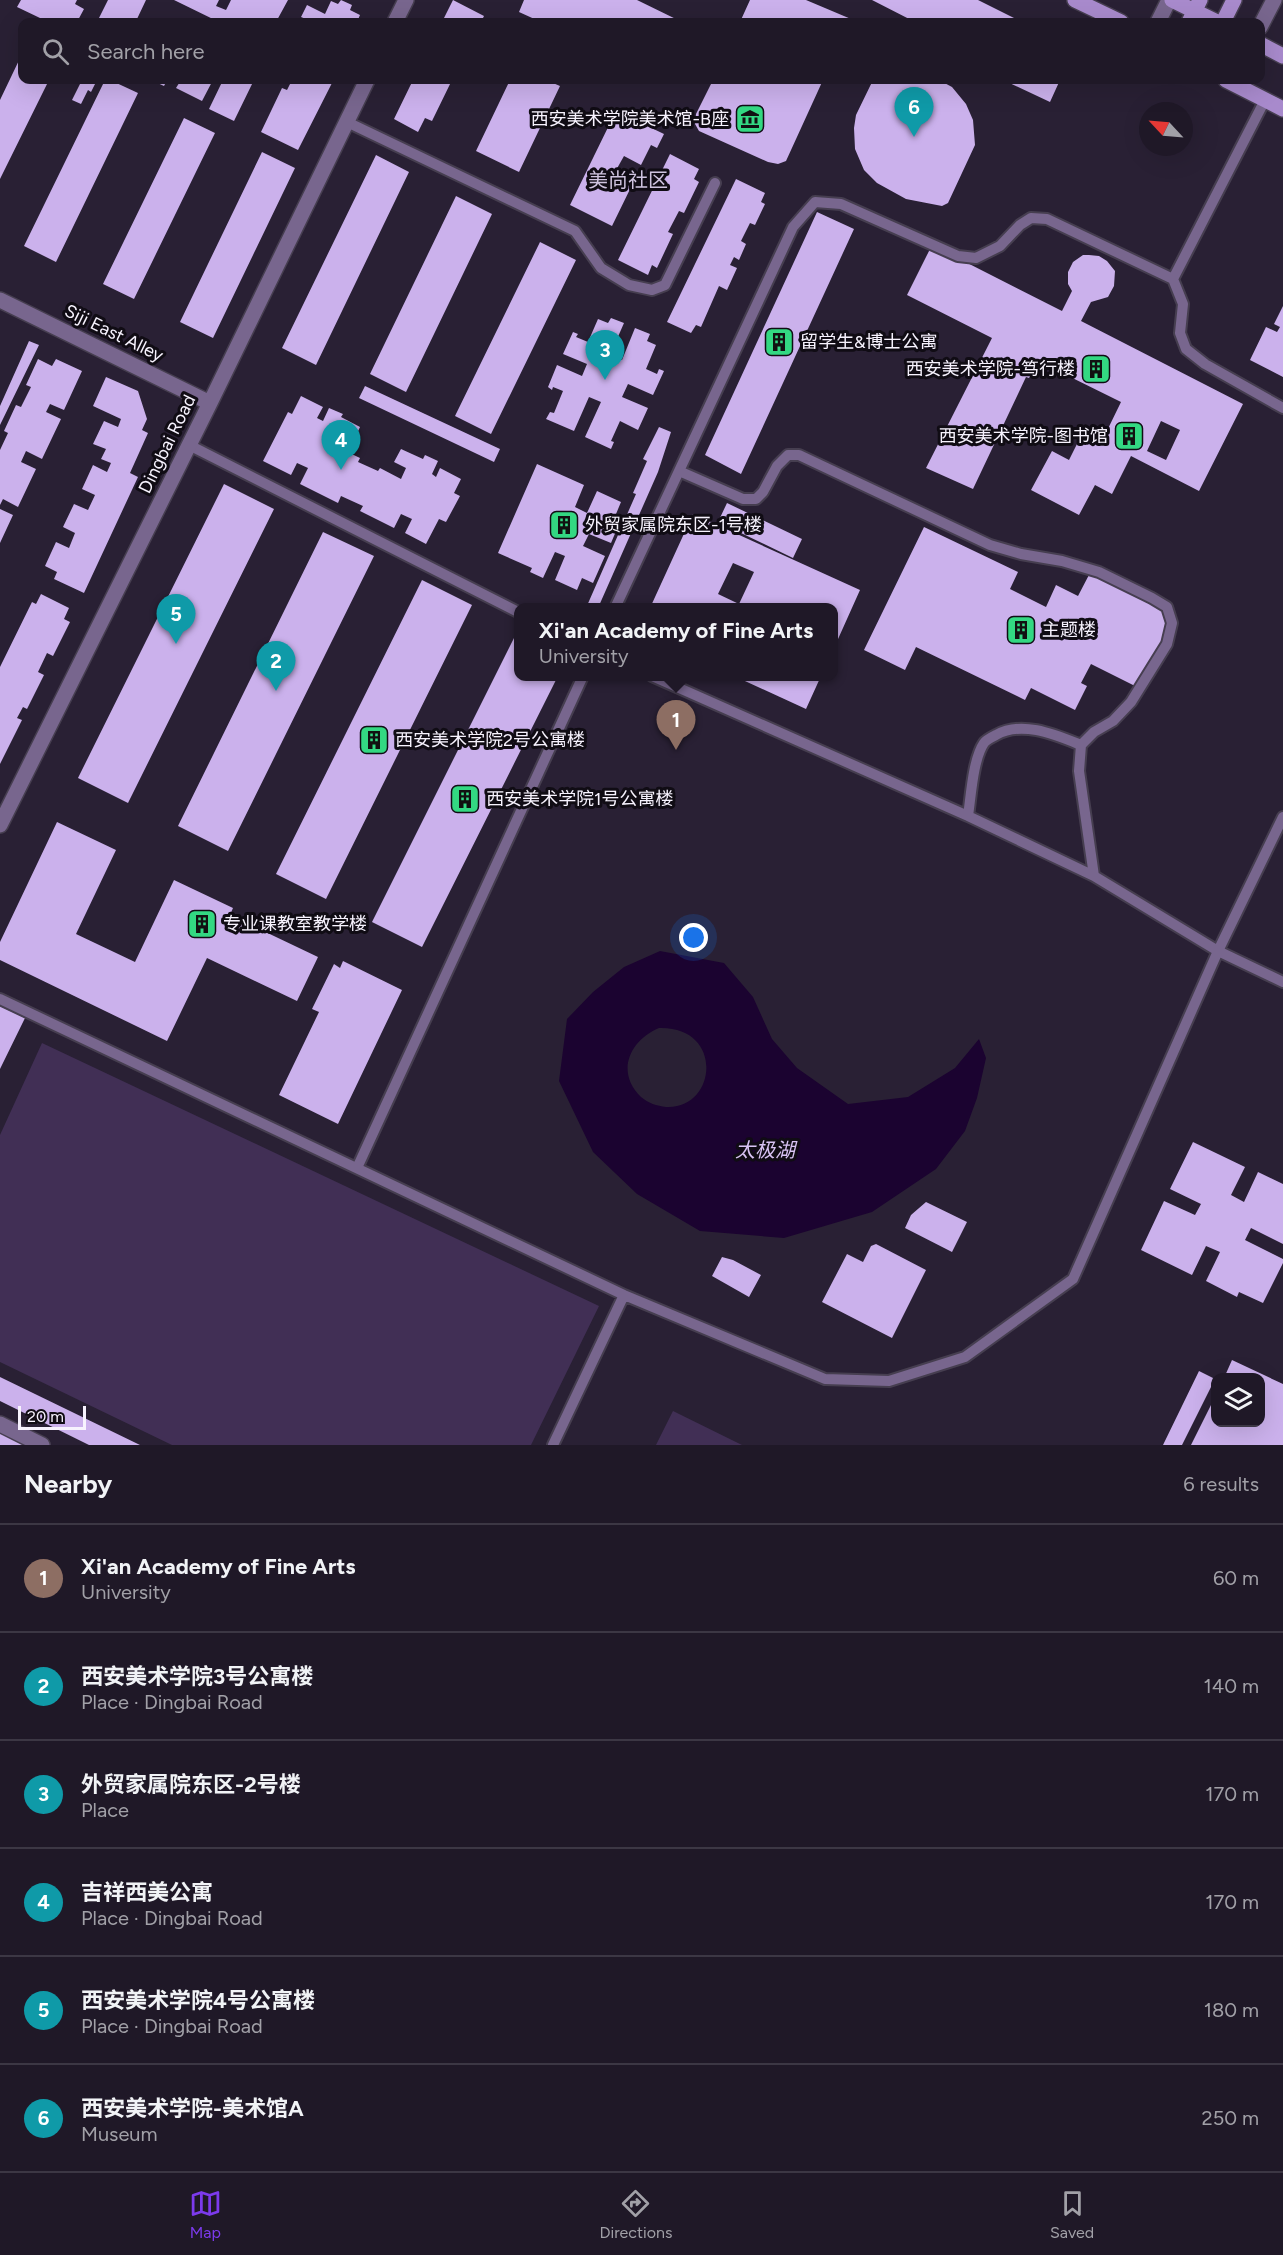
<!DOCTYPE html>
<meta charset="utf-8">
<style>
body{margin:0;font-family:Figtree,"Noto Sans SC",sans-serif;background:#27212f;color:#f1f3f6}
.controls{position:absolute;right:18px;bottom:18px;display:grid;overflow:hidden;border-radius:12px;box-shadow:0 6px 24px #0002}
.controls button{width:54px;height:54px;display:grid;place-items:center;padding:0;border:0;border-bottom:2px solid #3c3744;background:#1f1827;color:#f1f3f6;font:30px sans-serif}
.compass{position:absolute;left:1139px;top:102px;width:54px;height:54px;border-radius:50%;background:#1f1827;box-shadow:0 6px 24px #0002;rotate:296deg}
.scale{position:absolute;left:18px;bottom:15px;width:68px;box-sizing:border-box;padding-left:6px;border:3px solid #f7f3fe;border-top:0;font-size:16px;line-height:21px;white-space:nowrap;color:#f7f3fe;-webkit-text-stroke:4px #100c14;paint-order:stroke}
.you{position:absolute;left:694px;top:938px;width:21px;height:21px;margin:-15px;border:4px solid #fff;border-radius:50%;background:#1a73e8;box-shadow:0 0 0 9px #1a73e833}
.badge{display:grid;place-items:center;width:39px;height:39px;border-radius:50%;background:#7c3aed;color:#fff;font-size:20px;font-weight:700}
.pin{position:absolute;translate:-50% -50px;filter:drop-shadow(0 2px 3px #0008)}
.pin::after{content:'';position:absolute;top:32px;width:21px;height:18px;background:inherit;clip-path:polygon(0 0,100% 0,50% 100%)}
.popup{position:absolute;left:514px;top:603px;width:324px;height:78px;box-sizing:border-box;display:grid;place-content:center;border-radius:12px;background:#1f1827;filter:drop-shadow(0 2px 4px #0005);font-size:20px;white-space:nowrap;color:#a1a0a7}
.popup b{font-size:22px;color:#f1f3f6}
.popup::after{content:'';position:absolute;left:50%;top:100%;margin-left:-12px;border:12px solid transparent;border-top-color:#1f1827}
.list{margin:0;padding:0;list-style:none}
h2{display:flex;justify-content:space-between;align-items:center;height:78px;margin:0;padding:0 24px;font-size:26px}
h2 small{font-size:20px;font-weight:400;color:#a1a0a7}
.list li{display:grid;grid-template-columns:39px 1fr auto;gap:18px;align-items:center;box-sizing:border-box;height:108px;padding:0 24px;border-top:2px solid #3c3744}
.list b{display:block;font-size:22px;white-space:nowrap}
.list p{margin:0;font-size:20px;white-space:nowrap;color:#a1a0a7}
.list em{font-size:20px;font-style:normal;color:#a1a0a7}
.icon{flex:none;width:33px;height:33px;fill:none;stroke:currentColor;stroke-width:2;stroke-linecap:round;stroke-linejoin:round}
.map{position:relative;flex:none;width:1283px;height:1445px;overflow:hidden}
.search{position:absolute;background:#1f1827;box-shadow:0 6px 24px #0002;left:18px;right:18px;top:18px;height:66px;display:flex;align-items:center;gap:15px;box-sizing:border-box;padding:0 21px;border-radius:12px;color:#a1a0a7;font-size:22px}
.sheet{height:726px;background:#1f1827}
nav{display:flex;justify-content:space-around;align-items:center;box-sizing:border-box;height:84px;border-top:2px solid #3c3744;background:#1f1827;font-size:16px;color:#a1a0a7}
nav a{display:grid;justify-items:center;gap:3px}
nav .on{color:#7c3aed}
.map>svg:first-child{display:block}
.green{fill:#412f55}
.water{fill:#1b0330;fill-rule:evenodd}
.building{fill:#cbb1ec;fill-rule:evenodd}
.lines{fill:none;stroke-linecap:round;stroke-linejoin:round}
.service-casing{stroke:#463e50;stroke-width:14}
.minor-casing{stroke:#463e50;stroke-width:18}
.tertiary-casing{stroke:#463e50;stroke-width:18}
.secondary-casing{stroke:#463e50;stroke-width:18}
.service{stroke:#78668e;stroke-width:10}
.minor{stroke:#78668e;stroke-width:15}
.tertiary{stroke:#78668e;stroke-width:15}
.secondary{stroke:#a88acc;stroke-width:15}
.labels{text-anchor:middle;stroke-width:6;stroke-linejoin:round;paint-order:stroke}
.poi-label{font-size:18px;fill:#f7f3fe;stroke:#100c14;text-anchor:start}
.street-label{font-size:18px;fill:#f7f3fe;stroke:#100c14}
.neighbourhood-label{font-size:20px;fill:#cec3de;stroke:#100c14}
.water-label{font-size:20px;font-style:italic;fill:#d8c3f3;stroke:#100c14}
</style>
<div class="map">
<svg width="1283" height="1445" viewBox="0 0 1283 1445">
<rect width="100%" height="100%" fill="#292034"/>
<path class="green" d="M42,1043L599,1306L531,1445H172L0,1362V1135Z
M673,1411L742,1445H656Z"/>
<path class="water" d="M660,951L724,963L753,997L772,1039L797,1068L848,1104L908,1097L955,1068L979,1039L986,1058L977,1098L965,1131L936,1169L872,1212L784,1238L700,1231L637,1194L593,1152L559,1081L567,1019L593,992L624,967ZM659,1028C725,1026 717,1110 666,1107C657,1106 648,1103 641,1097C615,1072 630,1040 659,1028Z"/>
<path class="building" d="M21,0H77L75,4L84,9L77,22H38L40,18L17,7Z
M108,0H146L137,19L145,22H97Z
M174,0H219L216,6L226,10L231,0H288L276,22H219Z
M341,0L352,5L350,10L360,15L357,22H313L301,17L307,5L325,14L331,1L338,4Z
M453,0L484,16L481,22H442Z
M524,0H637L682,22H541L519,12Z
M750,0H806L851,19L850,22H740Z
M872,0H978L1022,22H915Z
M22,54V80H49L0,179V100Z
M82,80H97L91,92L88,90L81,104L72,100Z
M105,80H110L138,93L56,262L24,246Z
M151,80H167L164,86Z
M181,80H213L202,101L176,88Z
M223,80H254L234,121L209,109Z
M292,80H325L332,83L298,150L261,132L282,88L287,90Z
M413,80H452L432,121L425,118L418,132L394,119Z
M510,80H546L560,86L519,172L476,151Z
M713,80H823L786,161L778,164L768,162L699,131L695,124L696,114Z
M873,80H939L952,87L966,104L973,120L975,145L948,203L942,206L906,199L877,183L864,170L855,149L854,128L856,115Z
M1003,80H1060L1050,102Z
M616,111L664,134L657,148L651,145L641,165L624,156L615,172L634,181L612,226L570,205Z
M184,118L215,133L134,299L103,284Z
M262,152L295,168L213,338L180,322Z
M670,154L699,169L694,179L699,182L684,213L679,211L668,232L673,234L657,268L652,265L648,275L618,260Z
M376,155L409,172L316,365L282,348Z
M736,179L765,193L761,202L765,204L755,225L750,223L741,241L746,244L739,260L734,257L730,265L737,268L727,290L719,286L701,327L696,325L691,333L667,322Z
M456,196L492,214L406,392L370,374Z
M817,212L854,229L741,474L705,455Z
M540,242L576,260L491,434L455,416Z
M932,245L1062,311L1072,291L1068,284V272L1073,262L1083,255H1089L1099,256L1107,261L1115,271L1114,286L1108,297L1091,302L1081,321L1243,404L1199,491L1131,456L1112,494L1095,485L1079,515L1031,490L1052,451L1069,460L1083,432L1102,441L1121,402L1038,361L1029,378L1026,377L973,489L926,468L992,338L907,295ZM1161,421L1180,430L1166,460L1147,451Z
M1283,306V377L1250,360L1266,327L1277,332L1280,327L1274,324Z
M611,318L624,323L610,355L622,360L635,328L650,334L647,341L656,345L646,369L657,374L659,369L664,371L653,395L628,384L622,397L648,408L638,430L620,421L611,441L614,442L611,449L585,437L601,402L589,397L574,431L546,419L550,412L554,413L563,391L553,387L552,390L548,387L557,365L582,376L587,364L563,354L573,332L578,334L576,337L588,342L598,319L608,323Z
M29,341L39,345L0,425V406Z
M38,359L52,366L56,359L82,371L64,410L50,404L46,412L61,419L42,459L26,451L21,462L36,469L18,507L3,499L0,505V450L8,433L4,431L16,405L21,407L31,387L26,385Z
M106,377L138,391L147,419L142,430L148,433L130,473L138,477L84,593L54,579L57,572L45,566L56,542L69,548L75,533L63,527L74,504L88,510L95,495L82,489L93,465L107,472L111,463L101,459L106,449L93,444L104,421L118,427L121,419L93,406Z
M365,386L500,449L494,462L359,398Z
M301,396L323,407L317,418L323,421L329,408L343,414L341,417L360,427L353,442L342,438L337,447L360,458L358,462L378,471L380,468L401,479L406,468L394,462L401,449L423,459L425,455L438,461L432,474L436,477L440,468L461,479L454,493L460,496L446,522L439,519L426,544L405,533L412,519L401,514L394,528L360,511L363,506L341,496L338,503L300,484L308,468L297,463L291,475L263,461L288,412L292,414Z
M659,427L671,432L658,472L598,608H586L636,494L633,493L647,461L643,459Z
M537,464L584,485L575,507L587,513L597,491L621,502L616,514L622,517L611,543L589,534L583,546L605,556L593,583L582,578L577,590L555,580L565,556L555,552L543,578L530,572L532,568L498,553Z
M224,484L274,509L128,803L78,778Z
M727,503L802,539L793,558L718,522Z
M0,509L13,515L0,543Z
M693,514L860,590L834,648V608H650ZM733,563L754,572L739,604L718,594Z
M924,527L1018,572L1010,589L1046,607L1056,585L1078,596L1091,571L1176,613L1139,688L1091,664L1081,683L1087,686L1075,710L1031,688L1025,700L916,647L905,670L864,650Z
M323,532L374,556L228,851L178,826Z
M422,580L472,605L326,899L276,874Z
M41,594L69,608L64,619L70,622L53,656L47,653L38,672L44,675L27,709L23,707L17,718L22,720L0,764V667L32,602L36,604Z
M518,630V676H558L422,947L372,922Z
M734,676H821L806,709Z
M57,822L116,850L76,934L135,962L174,880L233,908L230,915L318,957L297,1001L207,958L167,1041L0,960V942Z
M343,961L402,990L338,1124L279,1095L319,1012L312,1009L334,964L340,968Z
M0,1006L25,1018L0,1069Z
M1193,1142L1245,1167L1231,1195L1244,1202L1258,1172L1283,1184V1244L1251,1228L1245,1240L1283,1259V1263L1263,1303L1239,1292L1237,1297L1206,1281L1220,1252L1206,1246L1192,1275L1141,1250L1164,1201L1195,1215L1201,1204L1170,1189Z
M926,1202L967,1222L952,1252L905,1228L911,1215Z
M876,1244L926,1270L892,1338L822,1302L847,1254L863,1262L871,1246Z
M722,1257L733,1260L761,1275L749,1297L712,1276Z
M1232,1360L1283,1384V1445H1191L1216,1395V1422H1260V1378H1224Z
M1199,1371L1215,1379L1182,1445H1163Z
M0,1377L140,1445H89L0,1401Z
M0,1430L30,1445H0Z"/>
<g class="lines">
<g class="service-casing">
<path id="service" d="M347,122L575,231L601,268L629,285L652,290L665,285L715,183
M1173,279L1265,100
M189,445L518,612
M679,471L743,499H756L763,492L777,466L788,455H799L990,545L1021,554L1062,561L1099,572L1152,598L1167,607L1172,623L1167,644L1131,702L1113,721L1094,732L1081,745
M615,608L793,227L815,202L841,204L958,256L976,258L1000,246L1020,225L1031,218L1047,219L1173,279L1183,304L1180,333L1186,349L1205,364L1283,408
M652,676L968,816L1094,876L1218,951L1283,982
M968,816C971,796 973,759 984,743C986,740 992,737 996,735C1022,720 1056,735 1081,745L1079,771L1094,876
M0,999L624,1295L825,1379L889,1381L965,1357L1073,1279L1218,951L1283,817
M357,1168L583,676
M553,1445L624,1295"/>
</g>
<g class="minor-casing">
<path id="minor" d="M1158,22L1169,0
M1260,27L1274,0"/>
</g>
<g class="tertiary-casing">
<path id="tertiary" d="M395,22L406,0
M0,300L210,403
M0,825L210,403L367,80
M0,1424L42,1445"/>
</g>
<g class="secondary-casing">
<path id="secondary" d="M1075,0L1121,22
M1172,0L1217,22
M1189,22L1200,0
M1223,22L1234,0
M1260,44L1283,56
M1226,80L1283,109"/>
</g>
<use href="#service" class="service"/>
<use href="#minor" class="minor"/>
<use href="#tertiary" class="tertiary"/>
<use href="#secondary" class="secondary"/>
</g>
<defs>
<g id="museum-square" transform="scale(1.5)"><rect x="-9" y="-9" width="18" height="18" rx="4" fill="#33d882" stroke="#100c14"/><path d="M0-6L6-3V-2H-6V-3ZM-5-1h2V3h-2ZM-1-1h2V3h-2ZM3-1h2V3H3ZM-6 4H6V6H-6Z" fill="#111"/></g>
<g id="building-square" transform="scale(1.5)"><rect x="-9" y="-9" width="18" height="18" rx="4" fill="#33d882" stroke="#100c14"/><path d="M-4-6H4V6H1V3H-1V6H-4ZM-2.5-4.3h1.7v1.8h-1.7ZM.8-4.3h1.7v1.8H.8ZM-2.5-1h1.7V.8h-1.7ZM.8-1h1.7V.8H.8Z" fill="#111"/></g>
</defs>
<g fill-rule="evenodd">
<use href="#museum-square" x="750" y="119"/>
<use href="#building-square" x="779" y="342"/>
<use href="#building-square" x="1096" y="369"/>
<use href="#building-square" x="1129" y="436"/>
<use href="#building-square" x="564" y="525"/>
<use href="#building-square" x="1021" y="630"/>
<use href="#building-square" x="374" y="740"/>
<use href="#building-square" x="465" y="799"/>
<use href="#building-square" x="202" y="924"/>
</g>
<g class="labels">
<g class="poi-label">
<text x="729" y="125" text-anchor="end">西安美术学院美术馆-B座</text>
<text x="800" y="348">留学生&amp;博士公寓</text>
<text x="1075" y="375" text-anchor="end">西安美术学院-笃行楼</text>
<text x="1108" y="442" text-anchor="end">西安美术学院-图书馆</text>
<text x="585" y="531">外贸家属院东区-1号楼</text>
<text x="1042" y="636">主题楼</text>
<text x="395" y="746">西安美术学院2号公寓楼</text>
<text x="486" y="805">西安美术学院1号公寓楼</text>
<text x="223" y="930">专业课教室教学楼</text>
</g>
<g class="street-label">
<text transform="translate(114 333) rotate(26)" y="6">Siji East Alley</text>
<text transform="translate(167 444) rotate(-64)" y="6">Dingbai Road</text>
</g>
<g class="neighbourhood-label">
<text x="628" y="187">美尚社区</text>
</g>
<g class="water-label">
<text x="765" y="1157">太极湖</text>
</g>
</g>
</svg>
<div class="controls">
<button><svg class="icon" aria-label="layers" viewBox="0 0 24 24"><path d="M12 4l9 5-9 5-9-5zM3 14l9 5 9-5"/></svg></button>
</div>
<svg class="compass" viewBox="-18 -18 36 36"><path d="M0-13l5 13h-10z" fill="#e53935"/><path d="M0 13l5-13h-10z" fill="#a1a0a7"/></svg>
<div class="scale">20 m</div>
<div class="you"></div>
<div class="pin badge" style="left:676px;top:750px;background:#8d6e63">1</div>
<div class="popup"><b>Xi'an Academy of Fine Arts</b>University</div>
<div class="pin badge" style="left:276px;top:691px;background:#0f9aa8">2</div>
<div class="pin badge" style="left:605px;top:380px;background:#0f9aa8">3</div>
<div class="pin badge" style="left:341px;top:470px;background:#0f9aa8">4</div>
<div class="pin badge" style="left:176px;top:644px;background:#0f9aa8">5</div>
<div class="pin badge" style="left:914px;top:137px;background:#0f9aa8">6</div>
<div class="search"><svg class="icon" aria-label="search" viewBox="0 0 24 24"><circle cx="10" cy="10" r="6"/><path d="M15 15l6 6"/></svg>Search here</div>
</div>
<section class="sheet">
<h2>Nearby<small>6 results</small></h2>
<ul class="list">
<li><span class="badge" style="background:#8d6e63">1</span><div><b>Xi'an Academy of Fine Arts</b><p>University</p></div><em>60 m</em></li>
<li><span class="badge" style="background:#0f9aa8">2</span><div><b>西安美术学院3号公寓楼</b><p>Place · Dingbai Road</p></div><em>140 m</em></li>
<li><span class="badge" style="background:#0f9aa8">3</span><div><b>外贸家属院东区-2号楼</b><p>Place</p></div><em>170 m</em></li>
<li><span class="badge" style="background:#0f9aa8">4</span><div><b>吉祥西美公寓</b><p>Place · Dingbai Road</p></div><em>170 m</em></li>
<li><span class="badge" style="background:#0f9aa8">5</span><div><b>西安美术学院4号公寓楼</b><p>Place · Dingbai Road</p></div><em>180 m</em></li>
<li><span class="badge" style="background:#0f9aa8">6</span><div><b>西安美术学院-美术馆A</b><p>Museum</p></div><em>250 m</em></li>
</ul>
</section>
<nav>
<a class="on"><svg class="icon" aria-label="map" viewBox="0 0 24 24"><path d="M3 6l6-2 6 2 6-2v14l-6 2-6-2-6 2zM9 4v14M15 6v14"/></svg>Map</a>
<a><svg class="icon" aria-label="directions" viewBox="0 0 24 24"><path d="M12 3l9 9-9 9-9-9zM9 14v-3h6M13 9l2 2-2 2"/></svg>Directions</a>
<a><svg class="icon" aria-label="saved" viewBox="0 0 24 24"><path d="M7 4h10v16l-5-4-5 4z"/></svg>Saved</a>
</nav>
